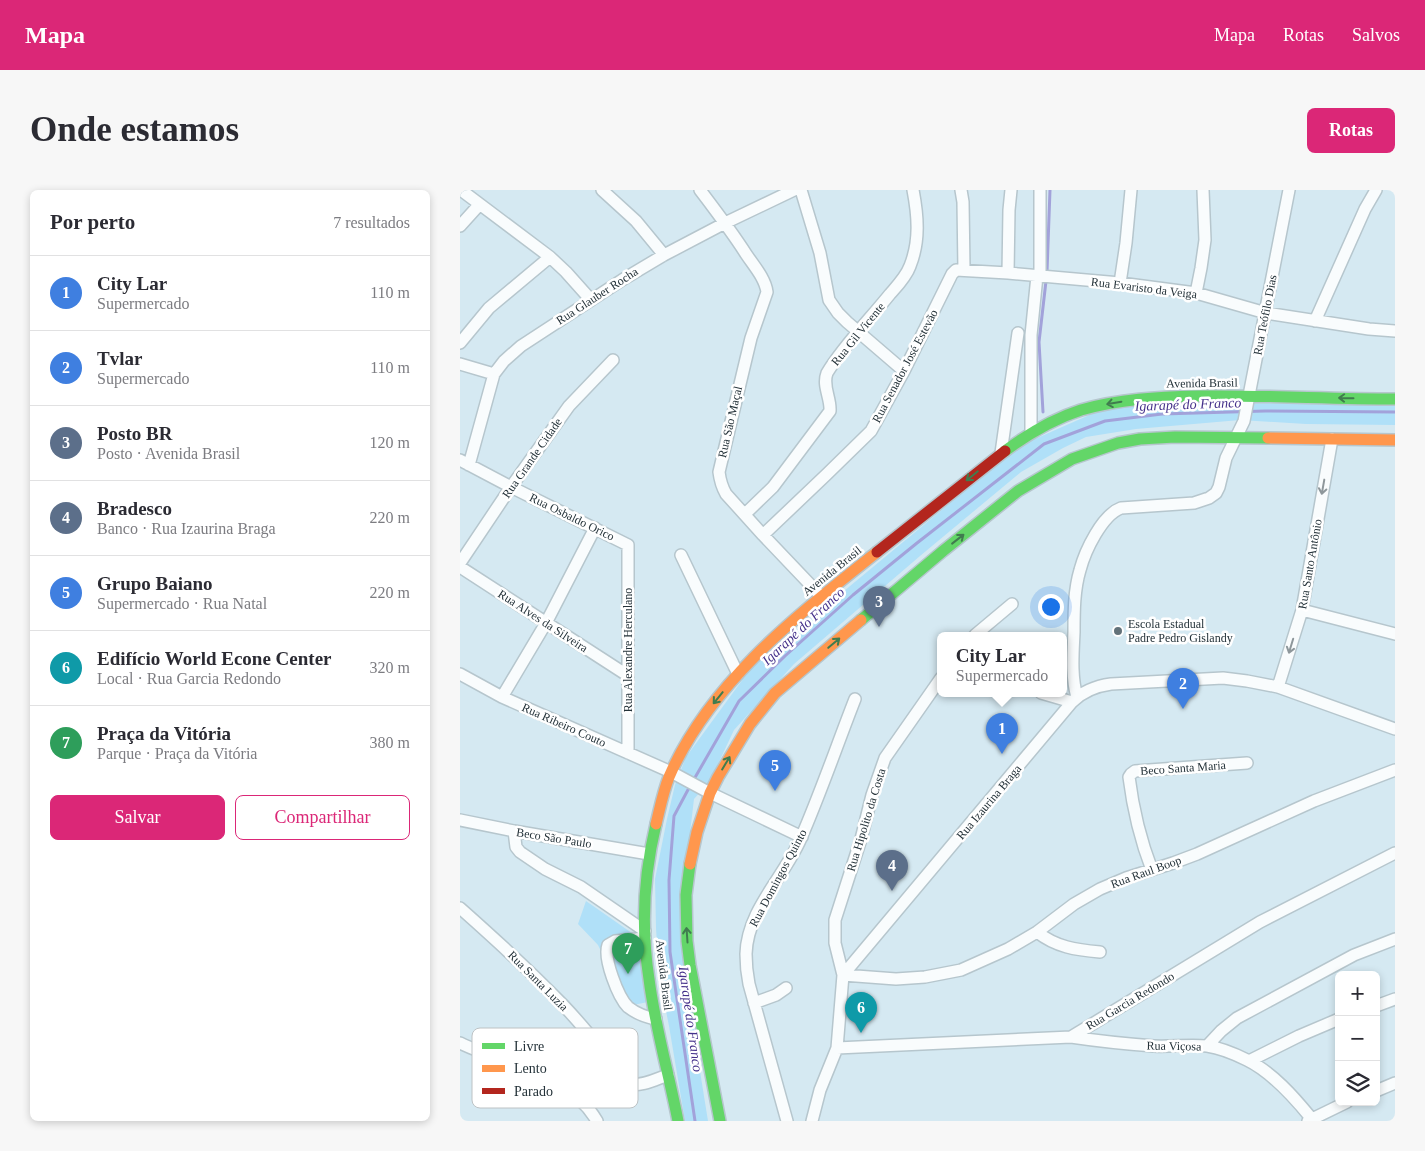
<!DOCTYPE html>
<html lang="pt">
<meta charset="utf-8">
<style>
body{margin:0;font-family:"Times New Roman",serif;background:#f7f7f7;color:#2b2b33}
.controls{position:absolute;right:15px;bottom:15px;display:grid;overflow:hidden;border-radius:8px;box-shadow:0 2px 8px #0003}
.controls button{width:45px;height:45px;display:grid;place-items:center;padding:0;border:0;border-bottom:1px solid #e1e1e2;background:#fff;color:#2b2b33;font:25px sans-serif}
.you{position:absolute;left:590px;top:416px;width:18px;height:18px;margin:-12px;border:4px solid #fff;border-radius:50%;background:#1a73e8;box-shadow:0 0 0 8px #1a73e833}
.badge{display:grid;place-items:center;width:32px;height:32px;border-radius:50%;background:#db2777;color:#fff;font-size:16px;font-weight:700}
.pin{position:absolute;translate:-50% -41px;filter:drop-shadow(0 1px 2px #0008)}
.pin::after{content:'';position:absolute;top:26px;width:18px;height:15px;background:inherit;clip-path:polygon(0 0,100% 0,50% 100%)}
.popup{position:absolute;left:477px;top:442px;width:130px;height:65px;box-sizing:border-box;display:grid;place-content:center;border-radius:8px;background:#fff;filter:drop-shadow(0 1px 4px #0005);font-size:16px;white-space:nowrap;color:#7c7c81}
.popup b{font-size:19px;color:#2b2b33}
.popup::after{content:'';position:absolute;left:50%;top:100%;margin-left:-10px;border:10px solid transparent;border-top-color:#fff}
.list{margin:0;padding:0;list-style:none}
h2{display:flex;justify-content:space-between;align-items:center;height:65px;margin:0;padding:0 20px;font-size:21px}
h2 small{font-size:16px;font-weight:400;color:#7c7c81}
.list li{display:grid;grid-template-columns:32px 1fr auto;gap:15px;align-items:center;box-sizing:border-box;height:75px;padding:0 20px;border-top:1px solid #e1e1e2}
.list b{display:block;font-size:19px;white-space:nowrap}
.list p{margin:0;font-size:16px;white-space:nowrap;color:#7c7c81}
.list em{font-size:16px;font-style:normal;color:#7c7c81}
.actions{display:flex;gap:10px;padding:15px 20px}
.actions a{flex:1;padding:11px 0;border:1px solid #db2777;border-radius:8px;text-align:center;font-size:18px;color:#db2777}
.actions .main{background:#db2777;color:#fff}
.icon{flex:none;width:28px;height:28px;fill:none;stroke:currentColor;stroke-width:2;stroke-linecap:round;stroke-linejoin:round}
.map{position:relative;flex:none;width:935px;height:931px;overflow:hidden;border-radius:8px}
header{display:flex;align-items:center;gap:30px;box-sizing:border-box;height:70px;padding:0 25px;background:#db2777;color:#fff}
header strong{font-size:24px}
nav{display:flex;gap:28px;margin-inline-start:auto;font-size:18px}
.intro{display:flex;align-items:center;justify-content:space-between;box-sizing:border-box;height:120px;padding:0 30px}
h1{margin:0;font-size:35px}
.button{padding:12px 22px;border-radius:8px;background:#db2777;color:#fff;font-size:18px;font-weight:700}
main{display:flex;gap:30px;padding:0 30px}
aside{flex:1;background:#fff;border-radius:8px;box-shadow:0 2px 8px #0003}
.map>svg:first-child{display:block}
.green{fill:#b0e0f8}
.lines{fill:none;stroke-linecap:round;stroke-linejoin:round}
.stream{stroke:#a2a2da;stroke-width:3}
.street-casing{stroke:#b6c6cd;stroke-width:14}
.fast-casing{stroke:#b6c6cd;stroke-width:14}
.slow-casing{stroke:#b6c6cd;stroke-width:14}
.jam-casing{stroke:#b6c6cd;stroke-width:14}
.street{stroke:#f9fcfd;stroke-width:11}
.fast{stroke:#63d668;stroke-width:11}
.slow{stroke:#ff974d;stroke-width:11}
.jam{stroke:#b3261e;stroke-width:11}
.oneway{stroke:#407c4e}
.oneway2{stroke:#8e979b}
.poi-dot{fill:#62727a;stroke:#fff;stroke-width:2}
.labels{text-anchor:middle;stroke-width:5;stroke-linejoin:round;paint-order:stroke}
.street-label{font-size:12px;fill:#243239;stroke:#fff}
.poi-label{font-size:12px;fill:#243239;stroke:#fff;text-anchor:start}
.water-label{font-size:14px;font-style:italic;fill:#44308a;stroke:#fff}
.key{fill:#fff;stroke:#bdc2c4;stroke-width:1}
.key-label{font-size:14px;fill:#243239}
</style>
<header>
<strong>Mapa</strong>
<nav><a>Mapa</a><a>Rotas</a><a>Salvos</a></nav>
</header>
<div class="intro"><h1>Onde estamos</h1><a class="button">Rotas</a></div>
<main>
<aside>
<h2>Por perto<small>7 resultados</small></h2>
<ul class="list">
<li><span class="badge" style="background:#3f7fe0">1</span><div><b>City Lar</b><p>Supermercado</p></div><em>110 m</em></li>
<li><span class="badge" style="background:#3f7fe0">2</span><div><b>Tvlar</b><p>Supermercado</p></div><em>110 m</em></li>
<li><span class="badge" style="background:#5c6f8a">3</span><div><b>Posto BR</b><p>Posto · Avenida Brasil</p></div><em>120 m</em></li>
<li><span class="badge" style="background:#5c6f8a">4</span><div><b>Bradesco</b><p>Banco · Rua Izaurina Braga</p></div><em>220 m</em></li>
<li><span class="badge" style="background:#3f7fe0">5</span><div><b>Grupo Baiano</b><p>Supermercado · Rua Natal</p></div><em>220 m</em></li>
<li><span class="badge" style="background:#0f9aa8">6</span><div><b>Edifício World Econe Center</b><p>Local · Rua Garcia Redondo</p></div><em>320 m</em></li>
<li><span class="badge" style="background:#2e9e5b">7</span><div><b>Praça da Vitória</b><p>Parque · Praça da Vitória</p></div><em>380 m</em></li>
</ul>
<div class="actions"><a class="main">Salvar</a><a>Compartilhar</a></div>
</aside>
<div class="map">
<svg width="935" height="931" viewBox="0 0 935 931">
<rect width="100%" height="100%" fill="#d5e9f2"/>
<path class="green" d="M935,212V235L846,234L780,230L676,239L626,247L603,258L561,282L460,366L334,474L274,540L250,591L234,609L230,643L234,844L248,931H225L209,836L199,786L196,738L195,689L207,629L215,595L226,567L291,478L559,256L652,215Z
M126,711L179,748L188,812L168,816L138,755L118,734Z"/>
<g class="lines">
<path class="stream" d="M587,82L590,0
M583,222L579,152L586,91
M233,591L279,511L325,466L393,405L457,353L584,254L645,231L702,224L805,221L935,222
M230,596L214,626L209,690L210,762L235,931"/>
<g class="street-casing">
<path id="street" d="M1,0L90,67L106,82L131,110
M142,0L176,31L204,65
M240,0C256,21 272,42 286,64C294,76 305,88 307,102L291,148L259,282C260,290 262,297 266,304L303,345L362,407
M341,0L360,63L369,110L378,123L387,132L444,181
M501,0L503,12L504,80
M580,0V87
M0,36L19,15
M548,83L549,20L551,0
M660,93L666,53L671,0
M736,103L741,78L745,50L743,0
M855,131L905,19L916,0
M0,153L29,118L90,67
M0,174L34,184
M571,242V145L577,86
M541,263L558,143
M0,270L51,297L168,355V563
M9,275L34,184L44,171L61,156L162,90L204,65L265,33L334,0
M285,324L313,297L370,221C371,208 362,196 367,183C383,156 410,129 430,104C437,96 446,87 450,76C460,51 458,26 453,0
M303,345L367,284L411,241L444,181L492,84L496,80L548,83L660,93L736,103L806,123L909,139L935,141
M221,365L278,484
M0,373L51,297L109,216L153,170
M0,377L167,485
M842,420L935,444
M515,445L552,414
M0,484L42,507L211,582L250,603L342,647
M818,497L842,420L872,249
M581,503L612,512
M42,507L86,433L135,338
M617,507C611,486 613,464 614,442C614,422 614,400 620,380C625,361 642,325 661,318L734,313L749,308L756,303L759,297L766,268L784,231L829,0
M0,630L54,641L189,664
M54,641L56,657L60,662L85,679L121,697L185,741
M692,680C680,649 673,619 669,587L671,584L675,581L787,573
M0,718C35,749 70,781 103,815C127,840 148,867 169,894C181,897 196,889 208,885
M577,742C596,757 616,760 640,762
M185,748L155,751L148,755C143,768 158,807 168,817C177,824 185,827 196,829
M383,785L436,789L465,787L501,780L548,759L577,742L614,714L640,699L666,688L713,673L737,664L854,611L935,580
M383,785L375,753V730L401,649L412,605L425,568L481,488
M294,813L316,805L326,798
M916,816L935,809
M611,847C638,851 666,854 694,856C711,857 730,854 747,856C761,858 775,864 787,870C812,882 834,907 851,928
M0,853C47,876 109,883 137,931
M747,856L761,841L777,828L894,765L935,749
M377,858L611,847L800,732L935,663
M789,871L839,846L879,829
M916,901L935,893
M327,931L289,794C287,784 286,774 286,764C287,720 325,686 341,648C361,602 377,555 395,509
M352,931L360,900L377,858L383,785L612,512C623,501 636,496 651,494L763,488L787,491L818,497L935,539
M848,931L887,912"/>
</g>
<g class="fast-casing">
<path id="fast" d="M545,261C568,244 593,229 621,220C659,209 699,207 738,206C804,205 869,209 935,209
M401,430L483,361L558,301L612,269L658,253L680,249L715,247L808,248
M196,634C184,684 181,738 189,789C195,837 209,884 218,931
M230,674L226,705L227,751L230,775L260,931"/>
</g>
<g class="slow-casing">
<path id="slow" d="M808,248L935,250
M196,634C200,618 203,602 209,587C250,492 338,425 417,362
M230,674L237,642L250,603L258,587L290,534L315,503L401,430"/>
</g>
<g class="jam-casing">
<path id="jam" d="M417,362L545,261"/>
</g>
<use href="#street" class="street"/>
<use href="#fast" class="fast"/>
<use href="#slow" class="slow"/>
<use href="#jam" class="jam"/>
</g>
<defs><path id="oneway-shaft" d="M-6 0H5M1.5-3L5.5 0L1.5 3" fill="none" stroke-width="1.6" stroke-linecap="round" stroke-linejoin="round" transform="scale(1.25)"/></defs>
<g class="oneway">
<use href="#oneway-shaft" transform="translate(886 208) rotate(-179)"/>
<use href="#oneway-shaft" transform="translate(654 213) rotate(170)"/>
<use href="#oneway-shaft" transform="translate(512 286) rotate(141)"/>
<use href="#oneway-shaft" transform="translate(498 349) rotate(-38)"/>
<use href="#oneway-shaft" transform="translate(374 453) rotate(-40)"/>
<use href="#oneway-shaft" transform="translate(258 508) rotate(129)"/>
<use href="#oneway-shaft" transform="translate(266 573) rotate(-59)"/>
<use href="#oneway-shaft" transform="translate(227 745) rotate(-94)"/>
</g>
<g class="oneway2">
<use href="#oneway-shaft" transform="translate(863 297) rotate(100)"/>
<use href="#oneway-shaft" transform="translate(831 456) rotate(107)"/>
</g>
<circle class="poi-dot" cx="658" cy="441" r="5"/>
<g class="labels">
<g class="street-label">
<text transform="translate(684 98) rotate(7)" y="4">Rua Evaristo da Veiga</text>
<text transform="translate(137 106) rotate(-33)" y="4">Rua Glauber Rocha</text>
<text transform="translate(805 125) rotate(-79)" y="4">Rua Teófilo Dias</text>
<text transform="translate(398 144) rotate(-51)" y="4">Rua Gil Vicente</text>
<text transform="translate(445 176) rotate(-62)" y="4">Rua Senador José Estevão</text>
<text transform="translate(742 193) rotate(-1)" y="4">Avenida Brasil</text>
<text transform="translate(270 232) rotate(-77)" y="4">Rua São Maçal</text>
<text transform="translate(72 268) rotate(-55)" y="4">Rua Grande Cidade</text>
<text transform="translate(112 327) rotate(26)" y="4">Rua Osbaldo Orico</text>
<text transform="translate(850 374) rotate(-80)" y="4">Rua Santo Antônio</text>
<text transform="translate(372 381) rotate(-39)" y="4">Avenida Brasil</text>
<text transform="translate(83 431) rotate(33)" y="4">Rua Alves da Silveira</text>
<text transform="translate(168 460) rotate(-90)" y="4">Rua Alexandre Herculano</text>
<text transform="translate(104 535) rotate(24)" y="4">Rua Ribeiro Couto</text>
<text transform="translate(723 578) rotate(-4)" y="4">Beco Santa Maria</text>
<text transform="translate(529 612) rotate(-50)" y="4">Rua Izaurina Braga</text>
<text transform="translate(406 630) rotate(-73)" y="4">Rua Hipolito da Costa</text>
<text transform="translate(94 648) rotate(9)" y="4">Beco São Paulo</text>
<text transform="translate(686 682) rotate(-20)" y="4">Rua Raul Boop</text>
<text transform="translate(318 688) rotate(-62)" y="4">Rua Domingos Quinto</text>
<text transform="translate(204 785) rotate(83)" y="4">Avenida Brasil</text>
<text transform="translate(78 791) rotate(45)" y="4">Rua Santa Luzia</text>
<text transform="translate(670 811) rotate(-31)" y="4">Rua Garcia Redondo</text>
<text transform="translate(714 856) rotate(1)" y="4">Rua Viçosa</text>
</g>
<g class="poi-label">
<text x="668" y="438">Escola Estadual<tspan x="668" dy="14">Padre Pedro Gislandy</tspan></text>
</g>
<g class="water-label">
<text transform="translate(728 214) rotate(-2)" y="5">Igarapé do Franco</text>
<text transform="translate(343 436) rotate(-43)" y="5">Igarapé do Franco</text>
<text transform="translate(231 829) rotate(82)" y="5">Igarapé do Franco</text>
</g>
</g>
<rect x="12" y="838" width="166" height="80" rx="8" class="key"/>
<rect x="22" y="853" width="23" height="6" fill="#63d668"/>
<rect x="22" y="875" width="23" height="7" fill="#ff974d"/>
<rect x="22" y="898" width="23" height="6" fill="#b3261e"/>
<g class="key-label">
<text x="54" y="861">Livre</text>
<text x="54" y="883">Lento</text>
<text x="54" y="906">Parado</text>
</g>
</svg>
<div class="controls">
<button>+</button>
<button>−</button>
<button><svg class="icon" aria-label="layers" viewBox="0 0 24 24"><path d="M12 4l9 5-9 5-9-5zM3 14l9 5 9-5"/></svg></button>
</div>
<div class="you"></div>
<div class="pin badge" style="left:542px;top:564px;background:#3f7fe0">1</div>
<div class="popup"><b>City Lar</b>Supermercado</div>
<div class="pin badge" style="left:723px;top:519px;background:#3f7fe0">2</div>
<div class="pin badge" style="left:419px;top:437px;background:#5c6f8a">3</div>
<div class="pin badge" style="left:432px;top:701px;background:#5c6f8a">4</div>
<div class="pin badge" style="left:315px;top:601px;background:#3f7fe0">5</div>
<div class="pin badge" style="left:401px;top:843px;background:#0f9aa8">6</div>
<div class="pin badge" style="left:168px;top:784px;background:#2e9e5b">7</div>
</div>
</main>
